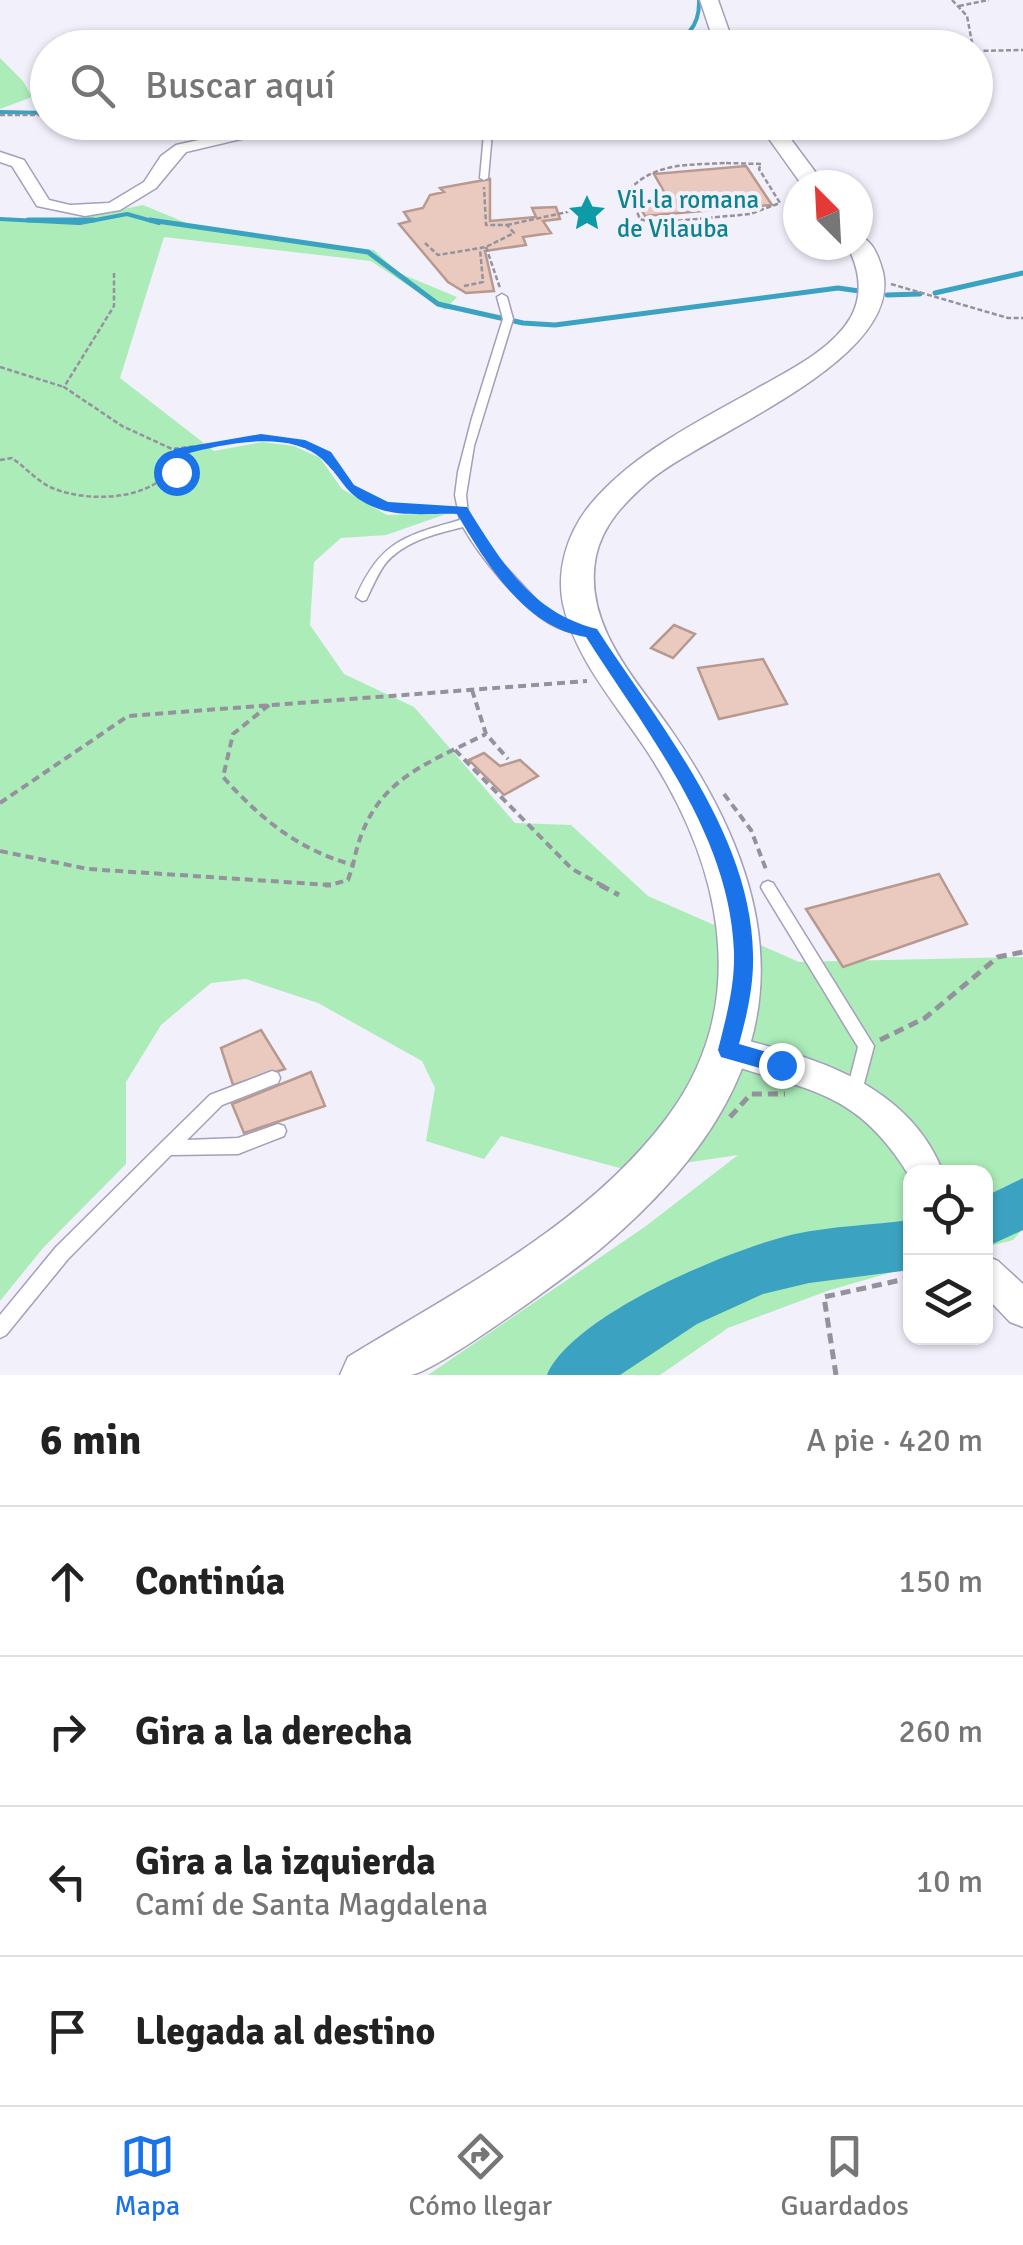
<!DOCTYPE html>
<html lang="es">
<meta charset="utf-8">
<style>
body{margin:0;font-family:Signika,sans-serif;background:#f2f2f2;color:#222}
.controls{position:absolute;right:30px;bottom:30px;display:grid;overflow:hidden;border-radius:20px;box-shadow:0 2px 8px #0004}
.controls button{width:90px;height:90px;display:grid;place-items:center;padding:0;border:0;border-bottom:2px solid #e0e0e0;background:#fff;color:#222;font:50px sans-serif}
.compass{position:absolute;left:783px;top:170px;width:90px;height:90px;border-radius:50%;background:#fff;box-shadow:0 2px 8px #0004;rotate:336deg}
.stop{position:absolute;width:30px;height:30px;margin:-22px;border:8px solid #1a73e8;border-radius:50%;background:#fff}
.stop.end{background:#1a73e8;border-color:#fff;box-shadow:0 2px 10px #0008}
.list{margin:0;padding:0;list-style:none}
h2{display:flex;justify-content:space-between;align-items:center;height:130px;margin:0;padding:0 40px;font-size:42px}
h2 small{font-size:32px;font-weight:400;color:#767676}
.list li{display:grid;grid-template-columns:65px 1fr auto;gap:30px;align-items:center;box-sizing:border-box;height:150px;padding:0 40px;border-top:2px solid #e0e0e0}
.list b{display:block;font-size:38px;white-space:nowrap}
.list p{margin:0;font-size:32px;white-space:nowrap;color:#767676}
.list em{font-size:32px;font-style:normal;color:#767676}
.icon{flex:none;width:55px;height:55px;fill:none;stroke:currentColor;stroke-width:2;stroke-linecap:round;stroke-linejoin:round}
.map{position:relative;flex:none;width:1023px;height:1375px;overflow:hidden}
.search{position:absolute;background:#fff;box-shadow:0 2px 8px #0004;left:30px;right:30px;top:30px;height:110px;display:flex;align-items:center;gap:25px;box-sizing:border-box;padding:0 35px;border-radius:55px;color:#767676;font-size:38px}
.sheet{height:730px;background:#fff}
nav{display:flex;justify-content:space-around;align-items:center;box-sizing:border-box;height:140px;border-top:2px solid #e0e0e0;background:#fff;font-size:28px;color:#767676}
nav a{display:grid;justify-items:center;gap:5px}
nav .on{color:#1a73e8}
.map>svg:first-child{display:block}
.green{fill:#acecb9}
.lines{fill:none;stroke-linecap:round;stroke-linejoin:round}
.stream-far1{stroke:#3ba3c1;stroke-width:4}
.stream{stroke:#3ba3c1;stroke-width:5}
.river{fill:#3ba3c1;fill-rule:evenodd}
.building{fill:#eacabf;stroke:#b89990;stroke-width:2.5}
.lane-casing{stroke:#a49fba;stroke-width:3}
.street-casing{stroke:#a49fba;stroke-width:3}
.secondary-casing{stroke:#a49fba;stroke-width:3}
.path-far2{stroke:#94939d;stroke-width:2.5;stroke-dasharray:5 2.5;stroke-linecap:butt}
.path-far1{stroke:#94939d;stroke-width:4;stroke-dasharray:8 5;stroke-linecap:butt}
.path{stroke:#94939d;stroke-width:5;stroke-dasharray:10 6;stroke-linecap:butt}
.lane{fill:#fff;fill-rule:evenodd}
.street{fill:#fff;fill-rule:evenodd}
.secondary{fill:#fff;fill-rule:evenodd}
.route{fill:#1a73e8}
.labels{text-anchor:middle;stroke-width:8;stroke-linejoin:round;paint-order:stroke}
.far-culture-label{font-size:25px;fill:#0d838f;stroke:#f1f0fb;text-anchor:start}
</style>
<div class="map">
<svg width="1023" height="1375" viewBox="0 0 1023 1375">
<rect width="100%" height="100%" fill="#f1f0fb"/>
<path class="green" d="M0,58L23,81L32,97L0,109Z
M143,205L201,229L374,250L399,273L457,297L445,310L371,261L164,237L120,378L214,451L262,442L294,446L320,458L342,489L387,515L449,513L386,535L341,538L314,562L310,625L344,674L414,707L515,823L571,825L648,896L799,962L1023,957V1229L1013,1240L986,1247V1172H910V1267L830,1290L728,1328L660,1375H428L646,1226L738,1155L631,1171L501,1136L484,1159L426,1141L435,1088L422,1061L318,1003L246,979L211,983L161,1025L126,1082V1164L43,1248L0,1301V219L69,220Z"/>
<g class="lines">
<path class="stream-far1" d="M661,48C686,39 700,28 699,0
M0,112L48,113
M139,122L222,127L250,122
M0,219L78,223
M80,223L127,214L159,223"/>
<path class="stream" d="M28,220H94
M150,220L368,252L438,304L523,323L555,325L838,288L859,291
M935,293L1023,273
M887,295L920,294"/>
<path class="river" d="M1023,1178V1230L986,1247V1196Z
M910,1220V1270L809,1283L763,1294L697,1324L620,1375H547C572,1315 732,1248 795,1234C833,1226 872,1225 910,1220Z"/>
</g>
<path class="building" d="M746,166L772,205L645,216L636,200L667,197L654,174Z
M490,179V221L536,217L532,208L556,207L560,219L543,221L551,233L523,237L526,245L485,251L494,291L466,293L448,282L399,224L410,221L404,212L423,208L430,195L444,192L440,188Z
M674,625L695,634L673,658L651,648Z
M763,659L787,704L719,719L698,668Z
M484,753L500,766L520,760L538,776L504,795L469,760Z
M939,874L967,924L843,967L806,909Z
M261,1030L285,1069L233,1085L221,1048Z
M311,1072L325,1106L244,1133L232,1104Z"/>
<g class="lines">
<g class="lane-casing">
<path id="lane" d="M485,122H493L488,178L484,180L480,178Z
M502,294L507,297L513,319L474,446L466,495L468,514L488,548L541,605L568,623L591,629L593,632L587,636C574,633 561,630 549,623C519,605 480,557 463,527C435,534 404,541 385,564C377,575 372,588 366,600L362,601L356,597C381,541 404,536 460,520L455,495L458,472L472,418L503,319L497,297Z
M768,881L773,883L874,1046L861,1095L855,1097L849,1095L847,1090L858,1047L763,891L761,887L763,883Z
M272,1071L278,1073L280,1078L278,1083L222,1105L187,1140L238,1138L278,1124L284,1126L286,1131L284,1136L238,1154L171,1155L68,1259L6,1335L0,1338V1315L56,1247L161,1143L210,1095Z"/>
</g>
<g class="street-casing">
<path id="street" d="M282,122H313L186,152L156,188L120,210L85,216L37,206L12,166L0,162V152L24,160L49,200L70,205L109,203L144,182L161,156L176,145Z
M728,1036C812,1056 908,1083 943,1172H910V1177C855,1087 806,1092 717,1060L712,1050L717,1040Z
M986,1256L998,1261L1023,1284V1327L1010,1322L986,1297Z"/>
</g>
<g class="secondary-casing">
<path id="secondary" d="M700,0H718L735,48H716Z
M757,122H778L825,185H802Z
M858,236C873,239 879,258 883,272C903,361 706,433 649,481C625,502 603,524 596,556C582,624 636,679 671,730C808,929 790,1087 605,1245C577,1269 440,1370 411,1375C388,1375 363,1375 340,1375L348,1357C459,1289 586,1225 666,1119C755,1002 720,861 645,748C615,703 575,658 563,604C556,569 568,532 590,505C633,453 698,422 756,389C788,371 832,350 851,317C864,293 859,268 847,245H858Z"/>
</g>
<path class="path-far2" d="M952,0L967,16L973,48
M959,6L989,0
M976,51L1023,50
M0,115H48
M741,122L751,134
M726,163L761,164L759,169L780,203L750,214L654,223L640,219L628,191C654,162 690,165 726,163Z
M507,225L581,209
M425,243L438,255L486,247L514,233L507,225H486L484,187
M486,247L500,288
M114,273V306L64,387L122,426L172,449L258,439L288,440L319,453L345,483L364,496L387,504L447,508
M891,284L1008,318H1023
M464,286L483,282L480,249
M0,367L64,387
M0,460L12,458C25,467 36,480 50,487C89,505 168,501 179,452"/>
<path class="path-far1" d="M472,690L486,734L508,759
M269,705L233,734L223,777C261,819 297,849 353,865C369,783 417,768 486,734
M455,750L572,869L605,887
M724,794L751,830L767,872
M0,803L128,716L587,681
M0,851L88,869L330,885L348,880L353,865"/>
<path class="path" d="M325,885H331
M600,885L619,895
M880,1040L925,1018L998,957L1023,952
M730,1117L751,1094H785
M836,1375L824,1297L910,1278"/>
<use href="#lane" class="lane"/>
<use href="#street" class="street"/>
<use href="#secondary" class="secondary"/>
</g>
<path class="route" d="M261,434L305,440L331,452L354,485L388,502L467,507C501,561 531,613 597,629C660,726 751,834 753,954C754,985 747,1015 739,1044L788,1058V1071L781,1074L721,1057L718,1050C726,1018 735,986 734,952C730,834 647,733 586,637C525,628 486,563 457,514C434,513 401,517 379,509C343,496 345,480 322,459C289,429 223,444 186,454L181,475L169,472L174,449Z"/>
<defs>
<g id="sight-bare" transform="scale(3)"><path d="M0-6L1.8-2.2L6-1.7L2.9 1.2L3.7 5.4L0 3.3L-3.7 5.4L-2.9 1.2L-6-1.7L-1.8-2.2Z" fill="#0f9aa8" stroke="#f1f0fb" stroke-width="2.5" paint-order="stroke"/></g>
</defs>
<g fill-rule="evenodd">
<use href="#sight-bare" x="587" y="213"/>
</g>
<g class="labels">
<g class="far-culture-label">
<text x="617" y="208">Vil·la romana<tspan x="617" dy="29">de Vilauba</tspan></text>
</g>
</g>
</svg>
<div class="controls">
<button><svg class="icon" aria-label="locate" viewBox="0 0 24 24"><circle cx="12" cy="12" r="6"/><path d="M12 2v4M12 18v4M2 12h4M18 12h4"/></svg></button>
<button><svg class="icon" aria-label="layers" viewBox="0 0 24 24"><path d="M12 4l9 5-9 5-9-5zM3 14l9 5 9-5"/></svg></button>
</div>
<svg class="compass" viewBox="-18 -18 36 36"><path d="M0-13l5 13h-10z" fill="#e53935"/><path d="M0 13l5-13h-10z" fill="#767676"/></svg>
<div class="stop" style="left:176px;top:472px"></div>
<div class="stop end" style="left:781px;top:1065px"></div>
<div class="search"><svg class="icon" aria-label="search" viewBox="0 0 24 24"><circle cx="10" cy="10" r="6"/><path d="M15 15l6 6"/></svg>Buscar aquí</div>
</div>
<section class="sheet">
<h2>6 min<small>A pie · 420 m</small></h2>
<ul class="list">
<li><svg class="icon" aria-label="ahead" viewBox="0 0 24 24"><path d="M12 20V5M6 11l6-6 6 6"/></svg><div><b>Continúa</b></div><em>150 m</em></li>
<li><svg class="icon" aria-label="right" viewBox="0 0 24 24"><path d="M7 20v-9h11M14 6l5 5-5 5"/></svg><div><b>Gira a la derecha</b></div><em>260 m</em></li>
<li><svg class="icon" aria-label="left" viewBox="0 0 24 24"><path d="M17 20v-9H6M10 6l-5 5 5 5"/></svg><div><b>Gira a la izquierda</b><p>Camí de Santa Magdalena</p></div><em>10 m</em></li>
<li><svg class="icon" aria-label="arrive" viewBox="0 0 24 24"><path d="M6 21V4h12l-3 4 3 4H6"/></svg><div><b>Llegada al destino</b></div></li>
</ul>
</section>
<nav>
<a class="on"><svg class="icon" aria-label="map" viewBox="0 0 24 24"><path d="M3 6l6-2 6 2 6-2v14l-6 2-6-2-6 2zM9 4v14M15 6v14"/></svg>Mapa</a>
<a><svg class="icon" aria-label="directions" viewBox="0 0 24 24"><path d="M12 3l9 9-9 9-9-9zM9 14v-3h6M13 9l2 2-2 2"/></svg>Cómo llegar</a>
<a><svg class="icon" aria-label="saved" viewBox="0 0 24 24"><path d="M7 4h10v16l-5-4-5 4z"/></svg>Guardados</a>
</nav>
